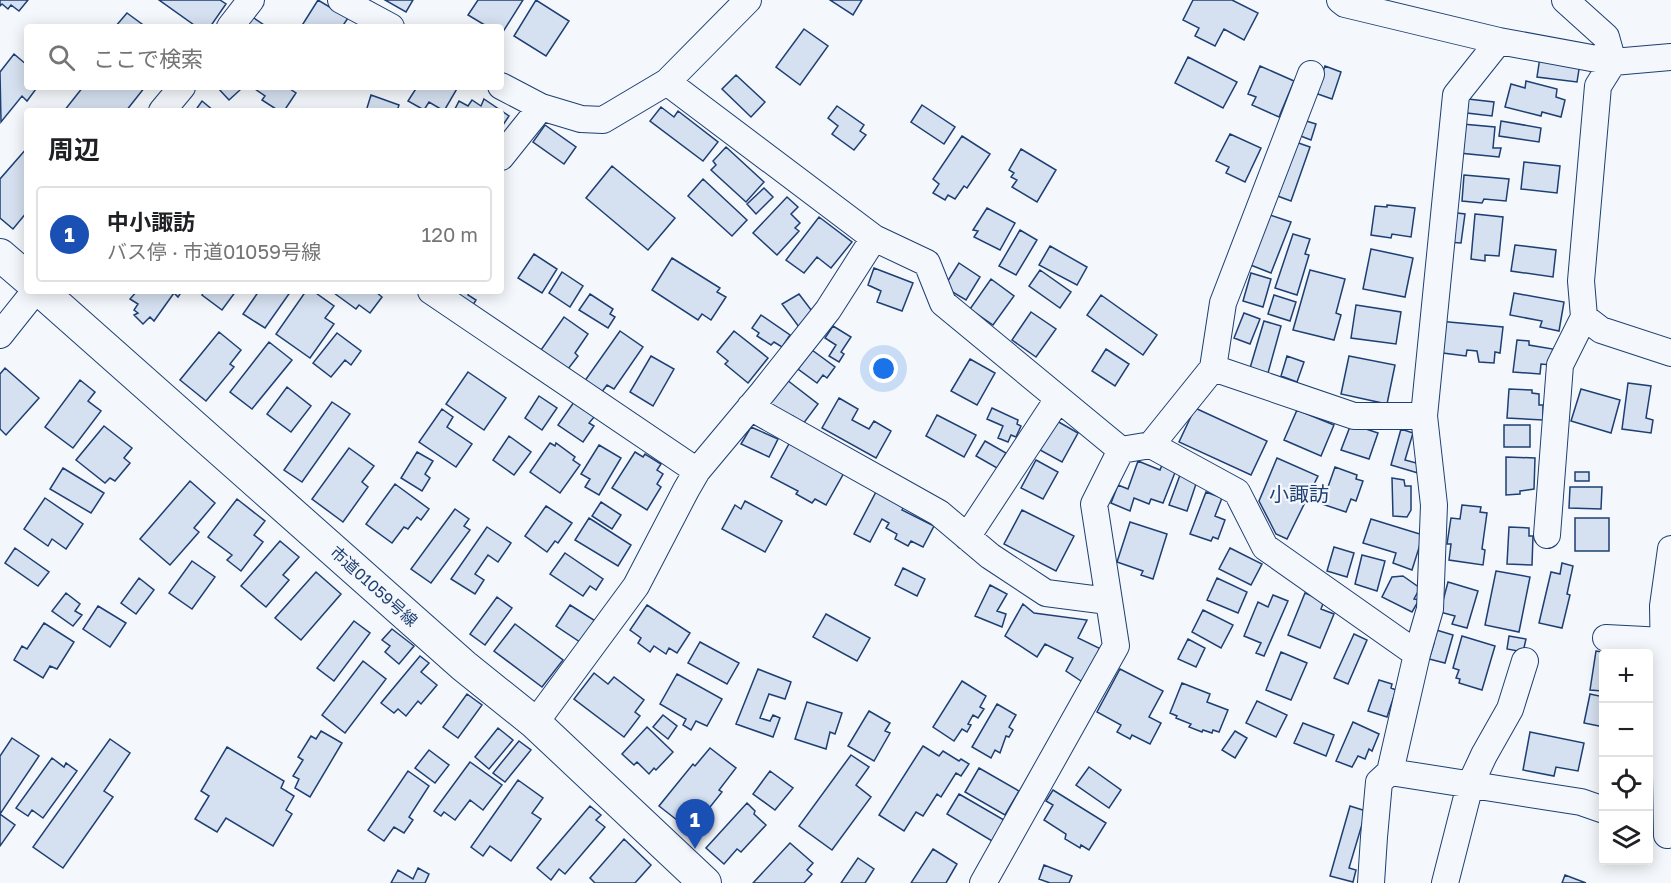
<!DOCTYPE html>
<html lang="ja">
<meta charset="utf-8">
<style>
body{margin:0;font-family:"Golos Text","Noto Sans JP",sans-serif;background:#f6f6f6;color:#202124}
.controls{position:absolute;right:18px;bottom:18px;display:grid;overflow:hidden;border-radius:6px;box-shadow:0 3px 15px #0003}
.controls button{width:54px;height:54px;display:grid;place-items:center;padding:0;border:0;border-bottom:2px solid #e0e0e0;background:#fff;color:#202124;font:30px sans-serif}
.you{position:absolute;left:884px;top:369px;width:21px;height:21px;margin:-15px;border:4px solid #fff;border-radius:50%;background:#1a73e8;box-shadow:0 0 0 9px #1a73e833}
.badge{display:grid;place-items:center;width:39px;height:39px;border-radius:50%;background:#ea580c;color:#fff;font-size:20px;font-weight:700}
.pin{position:absolute;translate:-50% -50px;filter:drop-shadow(0 2px 3px #0008)}
.pin::after{content:'';position:absolute;top:32px;width:21px;height:18px;background:inherit;clip-path:polygon(0 0,100% 0,50% 100%)}
.list{margin:0;padding:0;list-style:none}
h2{display:flex;justify-content:space-between;align-items:center;height:78px;margin:0;padding:0 24px;font-size:26px}
h2 small{font-size:20px;font-weight:400;color:#757577}
.list li{display:grid;grid-template-columns:39px 1fr auto;gap:18px;align-items:center;box-sizing:border-box;height:96px;margin:0 12px 12px;padding:0 12px;border:2px solid #e0e0e0;border-radius:6px}
.list b{display:block;font-size:22px;white-space:nowrap}
.list p{margin:0;font-size:20px;white-space:nowrap;color:#757577}
.list em{font-size:20px;font-style:normal;color:#757577}
.icon{flex:none;width:33px;height:33px;fill:none;stroke:currentColor;stroke-width:2;stroke-linecap:round;stroke-linejoin:round}
.map{position:relative;flex:none;width:1671px;height:883px;overflow:hidden}
.search{position:absolute;background:#fff;box-shadow:0 3px 15px #0003;left:24px;top:24px;width:480px;height:66px;display:flex;align-items:center;gap:15px;box-sizing:border-box;padding:0 21px;border-radius:6px;color:#757577;font-size:22px}
.panel{position:absolute;background:#fff;box-shadow:0 3px 15px #0003;left:24px;top:108px;width:480px;height:186px;border-radius:6px}
.map>svg:first-child{display:block}
.building{fill:#d5e0f0;stroke:#1d3f73;stroke-width:1.5}
.lines{fill:none;stroke-linecap:round;stroke-linejoin:round}
.minor-casing{stroke:#1d3f73;stroke-width:28}
.tertiary-casing{stroke:#1d3f73;stroke-width:34}
.minor{stroke:#f4f7fb;stroke-width:26}
.tertiary{stroke:#f4f7fb;stroke-width:32}
.labels{text-anchor:middle;stroke-width:4.5;stroke-linejoin:round;paint-order:stroke}
.street-label{font-size:16px;fill:#1d3f73;stroke:#f4f7fb}
.quarter-label{font-size:20px;fill:#1d3f73;stroke:#f4f7fb}
</style>
<div class="map">
<svg width="1671" height="883" viewBox="0 0 1671 883">
<rect width="100%" height="100%" fill="#f4f7fb"/>
<path class="building" d="M0,0H28L19,11L11,5L8,9L2,4L0,6Z
M159,0H220L226,4L210,27H197Z
M318,0L348,18L342,27H301Z
M385,0H413L406,12Z
M478,0H523L501,35V27H488L468,15Z
M536,0L569,21L546,56L514,36Z
M830,0H862L853,15Z
M1193,0H1232L1258,13L1244,40L1224,29L1215,46L1195,36L1199,28L1183,20Z
M127,13L146,27H115Z
M251,16L267,27H243Z
M804,29L828,46L800,85L776,67Z
M14,54L27,65V87H33L36,89L27,101L22,96L1,122L0,72Z
M1188,57L1237,82L1223,108L1175,83Z
M1540,57L1580,63L1577,82L1537,77Z
M1260,66L1294,81L1279,117L1252,105L1256,97L1248,94Z
M1325,66L1341,72L1332,99L1315,93Z
M736,75L765,102L751,117L722,89Z
M1526,81L1557,89L1556,97L1565,100L1561,117L1542,112L1541,116L1505,107L1511,84L1525,88Z
M83,87H145L126,111H64Z
M217,87H238L240,90L229,100Z
M252,87H292L290,89L296,93L284,111H279L262,100L265,96Z
M417,87H458L444,111L429,102L424,110L408,101Z
M371,95L399,105L397,111H375L367,108Z
M484,99L509,116L501,128V111H454L459,101L468,106L472,100L481,106Z
M1468,99L1494,102L1492,116L1467,113Z
M202,101L214,111H195Z
M922,105L955,127L944,144L911,122Z
M837,106L864,125L860,131L866,135L854,150L832,134L838,126L828,118Z
M661,107L674,117L678,111L718,142L703,161L650,121Z
M1303,120L1316,124L1311,140L1298,135Z
M1501,121L1541,128L1539,142L1499,136Z
M1462,124L1495,127L1493,148H1501L1499,157L1459,153Z
M545,125L576,147L564,164L533,142Z
M1230,134L1261,148L1245,182L1226,173L1229,167L1216,161Z
M962,136L990,154L967,188L964,186L955,199L948,195L945,200L933,193L939,184L933,179Z
M1290,140L1310,147L1291,201L1272,194Z
M726,147L764,182L746,202L711,170L716,165L713,161Z
M27,148V212L13,229L0,218V179Z
M1021,149L1056,170L1037,202L1012,187L1017,180L1011,177L1014,173L1009,170Z
M1524,162L1560,166L1557,193L1521,189Z
M612,166L675,218L648,250L586,198Z
M1464,175L1509,179L1506,201L1484,199L1482,203L1462,201Z
M703,179L747,220L732,236L688,196Z
M764,188L773,197L756,214L747,204Z
M787,197L798,207L791,214L800,223L795,228L799,231L777,255L753,233Z
M1387,205L1415,208L1411,237L1392,234L1391,238L1371,235L1375,206L1387,207Z
M987,208L1015,223L1000,250L974,237L978,231L973,230Z
M1449,212L1465,214L1461,243L1446,242Z
M1267,214L1291,222L1271,273L1248,264Z
M1475,214L1503,217L1499,256L1485,255V261L1471,259Z
M819,217L852,242L831,268L817,257L804,273L786,260Z
M1020,230L1037,240L1016,275L999,266Z
M1293,234L1310,239L1305,254L1309,255L1297,295L1275,288Z
M1515,245L1556,250L1553,277L1511,271Z
M1050,246L1087,267L1077,285L1039,265Z
M1371,249L1413,258L1405,297L1363,289Z
M534,254L557,269L542,293L518,278Z
M672,258L720,288L717,292L726,297L711,320L702,314L698,320L652,290Z
M959,263L980,277L966,300L944,287Z
M874,268L913,283L902,311L877,302L881,291L868,285Z
M1040,270L1071,292L1060,308L1029,286Z
M1310,270L1345,279L1336,313L1341,315L1334,340L1293,330Z
M562,272L583,286L570,307L549,293Z
M1251,273L1271,279L1263,307L1243,301Z
M991,279L1014,296L993,325L970,309Z
M137,291H182L178,297L174,293L154,321L150,317L143,324L134,315L138,313L134,310L138,304L130,299Z
M204,291H236L222,310L202,295Z
M259,291H291L265,328L243,314Z
M306,291H313L334,306L325,318L334,324L310,358L276,334Z
M336,291H377L376,292L382,297L370,313L359,305L356,309L334,293Z
M442,291H470L468,295L476,300L470,310Z
M1514,293L1564,302L1559,331L1540,327L1542,321L1510,315Z
M590,294L613,309L610,314L615,317L608,328L579,310Z
M799,294L815,315L799,327L782,304Z
M1101,295L1157,335L1143,355L1087,315Z
M1274,295L1296,302L1290,321L1268,314Z
M1356,305L1401,312L1396,344L1351,338Z
M1031,312L1056,329L1036,357L1012,340Z
M1244,313L1260,319L1250,344L1234,338Z
M761,315L790,335L782,347L774,342L771,345L757,336L759,333L752,328Z
M564,317L588,334L575,353L578,356L568,369L541,350Z
M1264,321L1281,326L1268,373L1250,368Z
M1438,321L1503,327L1500,353L1495,352L1494,363L1479,362L1477,351L1467,350L1466,356L1435,352Z
M833,326L851,337L841,352L844,354L839,362L829,356L836,345L825,338Z
M620,331L643,347L614,389L607,385L601,393L584,382Z
M734,331L768,358L748,383L725,364L728,361L717,352Z
M219,332L241,350L230,364L234,367L206,401L180,380Z
M337,333L361,351L351,365L345,360L331,377L313,363Z
M1517,340L1529,341V345L1553,349L1551,365L1541,364L1540,374L1513,372Z
M269,342L292,360L252,409L230,392Z
M1106,349L1129,364L1115,386L1092,371Z
M812,350L835,367L827,378L823,375L817,383L798,369Z
M651,356L674,369L653,406L630,392Z
M1287,356L1304,362L1297,382L1281,376Z
M1349,356L1395,365L1387,404L1341,394Z
M970,359L995,373L977,405L951,391Z
M5,368L39,398L6,435L0,429V374Z
M468,372L506,398L484,430L446,404Z
M80,380L95,392L88,401L101,411L73,448L45,427Z
M787,380L818,404L803,424L793,416L789,421L768,404Z
M1628,383L1651,386L1646,418L1653,420L1651,433L1622,429Z
M287,387L311,406L291,432L267,414Z
M1509,389L1532,390V393L1539,394V405H1543V420L1507,418Z
M1581,389L1620,400L1611,433L1571,421Z
M539,396L557,408L542,430L525,418Z
M839,398L858,409L852,420L869,429L874,421L891,431L876,458L822,428Z
M332,402L350,414L302,482L284,470Z
M574,402L595,416L589,423L594,426L583,442L558,425Z
M992,408L1018,420L1017,424L1021,426L1016,437L1011,435L1008,442L998,438L1003,426L987,419Z
M1195,408L1267,441L1251,475L1179,442Z
M442,409L453,417L447,427L472,444L456,467L419,442Z
M1297,410L1334,425L1321,456L1284,440Z
M937,415L976,435L964,457L926,436Z
M1057,421L1078,433L1062,462L1040,450Z
M1351,424L1378,433L1369,459L1341,450Z
M1504,425H1530V447H1504Z
M104,426L132,448L124,458L130,463L115,481L110,478L105,483L76,460Z
M751,427L778,439L769,457L741,444Z
M1401,429L1413,433L1405,460L1420,464L1418,473L1391,465Z
M509,436L531,452L514,475L493,460Z
M985,441L1006,453L997,468L976,456Z
M790,442L845,471L826,505L815,499L812,503L796,494L798,491L771,477Z
M550,443L555,446L556,443L575,457L573,460L580,465L560,493L530,472Z
M599,445L621,458L599,495L585,487L590,479L581,474Z
M349,448L374,466L362,482L368,487L343,522L312,499Z
M417,452L433,461L425,474L430,478L422,491L401,478Z
M635,452L643,457L645,454L661,464L657,470L663,474L657,484L661,487L647,510L612,488Z
M1506,457L1535,458L1534,489L1520,491V494L1506,495Z
M1277,458L1318,476L1287,539L1276,534L1259,501Z
M1036,460L1058,472L1043,499L1021,488Z
M1138,461L1160,470L1162,465L1176,470L1163,503L1151,499L1149,504L1134,498L1130,511L1111,503L1118,485L1128,489Z
M1335,467L1357,475L1356,479L1363,481L1356,501L1351,499L1346,512L1322,504Z
M63,468L104,493L91,513L50,489Z
M1575,472H1589V481H1575Z
M1180,475L1197,481L1187,511L1169,505Z
M1392,478L1404,480L1405,486H1411V510L1407,517L1393,516Z
M190,481L215,503L194,528L199,532L170,565L140,539Z
M395,484L429,509L421,520L417,517L408,529L404,527L392,543L366,524Z
M1570,487H1602L1601,509L1569,508Z
M877,490L905,505L902,510L934,526L923,547L911,541L908,546L895,539L897,534L886,528L889,523L882,519L870,542L854,534Z
M1206,492L1222,498L1215,516L1225,520L1218,539L1213,537L1211,541L1190,534Z
M45,498L83,524L66,549L52,539L48,546L24,529Z
M237,499L265,521L254,535L263,542L241,571L227,560L232,555L208,537Z
M745,501L782,521L765,552L722,529L735,505L741,509Z
M601,502L621,515L612,529L592,516Z
M1462,505L1481,507L1480,512L1487,513L1482,549L1485,550L1483,565L1449,560L1451,544H1447L1451,518L1460,519Z
M546,506L572,523L558,543L555,541L547,552L525,536Z
M455,509L469,519L464,526L470,530L431,583L411,569Z
M1022,510L1074,536L1056,571L1004,544Z
M589,518L631,545L618,566L575,540Z
M1575,518H1609V551H1575Z
M1371,519L1423,535L1412,570L1393,563L1396,553L1363,543Z
M1130,522L1167,534L1153,579L1141,575L1143,571L1117,562Z
M487,527L511,543L498,562L488,555L475,574L484,580L475,594L451,579Z
M1509,527L1529,528V536H1533L1532,565L1507,564Z
M280,541L299,557L283,575L289,580L266,607L241,586Z
M1334,547L1354,553L1347,577L1327,571Z
M15,548L49,572L38,586L5,563Z
M1230,548L1262,564L1251,585L1219,569Z
M565,553L603,579L596,590L590,586L583,596L550,574Z
M1362,555L1385,561L1377,591L1355,584Z
M192,561L215,577L192,609L169,593Z
M1562,563L1573,566L1567,594L1570,595L1562,628L1539,623L1551,572L1560,574Z
M903,568L925,579L917,596L895,585Z
M1496,571L1530,577L1519,632L1485,625Z
M316,572L341,594L301,640L275,618Z
M1403,576L1420,588L1414,599L1419,600L1412,612L1382,597L1392,577Z
M139,578L154,590L136,614L121,603Z
M1217,578L1247,592L1238,613L1207,600Z
M1448,582L1478,591L1467,628L1452,624L1455,616L1440,612Z
M990,585L1007,594L997,611L1006,614L1002,627L975,616Z
M66,593L80,604L75,611L82,615L73,626L52,611Z
M1305,593L1324,601L1321,609L1334,614L1320,648L1288,635Z
M1273,595L1288,601L1264,656L1256,653L1261,643L1244,636L1258,602L1268,607Z
M497,597L512,608L485,645L470,634Z
M1023,604L1034,613L1087,620L1078,638L1101,649L1084,683L1066,671L1073,658L1045,644L1037,657L1005,636Z
M570,605L597,622L583,644L556,626Z
M647,605L690,633L677,653L669,648L666,654L654,646L650,652L638,643L641,638L630,630Z
M98,606L126,623L110,647L83,629Z
M1203,610L1233,625L1221,648L1192,632Z
M826,614L870,638L857,661L813,637Z
M354,621L370,633L334,681L317,668Z
M44,623L74,642L57,669L50,666L43,678L14,660L22,646L27,649Z
M515,624L563,660L542,687L494,651Z
M392,629L414,646L399,664L385,652L390,646L382,640Z
M1433,629L1453,635L1445,663L1429,659L1434,643L1429,642Z
M1354,634L1367,640L1348,684L1334,678Z
M1462,636L1495,646L1482,690L1459,683L1460,679L1456,678L1459,670L1453,668Z
M1509,636L1526,639L1523,652L1507,649Z
M1188,639L1205,648L1196,667L1178,659Z
M700,642L739,663L727,684L688,663Z
M1596,651L1614,654H1604V684L1602,691L1590,690Z
M1281,652L1307,663L1291,700L1266,690Z
M420,656L429,663L421,672L437,685L421,704L418,701L406,716L398,709L394,713L381,703Z
M363,661L386,679L345,733L322,715Z
M758,669L791,682L785,699L769,694L760,718L770,721L773,715L780,718L773,737L736,724Z
M1120,669L1163,691L1149,717L1161,723L1150,744L1132,735L1130,739L1117,732L1121,725L1097,712Z
M594,673L608,684L614,677L644,700L635,712L640,716L624,737L574,699Z
M677,674L722,699L707,726L696,721L691,730L683,725L686,719L660,704Z
M1379,680L1392,684L1391,688L1396,690L1387,717L1368,711Z
M962,681L986,696L980,707L984,709L978,718L973,715L968,724L971,725L967,732L962,729L954,741L933,727Z
M1182,683L1210,694L1207,702L1228,710L1219,732L1213,730L1212,733L1203,730L1202,732L1189,727L1191,724L1176,718L1177,716L1170,713Z
M467,694L482,705L458,738L443,727Z
M1590,694L1604,697V727L1584,723Z
M1257,701L1287,715L1276,737L1246,723Z
M807,702L842,713L835,734L830,732L826,749L795,739Z
M997,704L1016,715L1009,727L1013,730L1009,737L1006,736L1000,753L995,750L991,758L972,747Z
M869,711L890,723L885,731L890,733L874,761L848,746Z
M663,715L677,726L668,739L653,727Z
M1353,722L1379,734L1372,751L1369,749L1365,759L1358,756L1352,767L1336,761Z
M1303,723L1334,735L1326,756L1294,743Z
M647,727L673,752L656,770L654,768L649,774L637,762L634,765L622,754Z
M498,728L513,740L489,769L475,757Z
M321,731L342,743L310,797L295,788L299,779L293,776L303,760L298,757L311,736L316,739Z
M1235,731L1247,738L1235,758L1222,750Z
M1530,732L1584,743L1578,771L1556,767L1554,776L1523,770Z
M12,738L39,756L0,814L15,825L0,846V756Z
M110,739L130,753L104,791L113,797L63,868L33,847Z
M519,741L531,750L505,782L493,773Z
M923,746L939,756L943,751L959,761L961,759L969,764L961,776L956,773L941,797L937,794L923,816L916,812L904,831L879,815Z
M227,747L284,781L281,788L294,796L286,810L292,814L273,846L226,818L217,832L195,819L209,796L201,791Z
M710,748L736,768L719,790L722,792L691,831L659,806L693,764L695,766Z
M429,750L449,765L435,783L415,768Z
M851,755L869,767L856,785L871,797L832,850L799,826Z
M52,758L64,767L66,763L77,771L43,818L32,810L28,816L16,808Z
M470,762L502,785L483,810L470,800L455,820L444,812L441,816L434,811Z
M1089,767L1121,790L1109,808L1076,785Z
M979,768L1019,791L1005,815L965,792Z
M408,771L429,786L409,817L413,820L404,833L394,827L384,841L368,830Z
M770,771L793,788L775,810L753,794Z
M518,780L543,798L532,813L541,819L511,861L490,846L483,856L471,847Z
M1053,790L1106,823L1089,850L1081,845L1080,848L1065,839L1066,834L1044,820L1053,805L1046,801Z
M959,794L1004,820L992,841L947,814Z
M747,803L755,811L754,814L766,825L741,852L737,849L724,864L706,848Z
M590,806L601,815L596,820L605,827L565,874L559,869L551,880L537,868Z
M1350,806L1366,811L1349,868L1356,870L1353,882L1330,876Z
M624,839L651,865L635,883H595L590,878Z
M790,843L813,863L807,870L812,874L804,883H753Z
M933,849L957,864L946,883H911Z
M858,858L874,869L865,883H841Z
M1044,865L1072,876L1069,883H1050L1039,879Z
M418,868L429,874L425,883H391L398,870L413,879Z
M1565,875L1586,883H1562Z"/>
<g class="lines">
<g class="minor-casing">
<path id="minor" d="M341,0L391,27
M1340,0L1345,4L1499,41L1613,62L1606,37L1565,0
M230,27L251,0
M1671,57L1613,62L1598,86L1581,281L1584,317L1601,330L1671,353
M667,82L874,238L927,263L943,303L1121,450L1151,445L1237,492L1265,547L1417,654L1390,772L1581,802L1604,810
M501,86L541,107L581,119L603,120L667,82L748,0
M162,111L182,87
M501,157L541,107
M431,291L697,471
M0,335L35,291
M1213,368L1354,416H1424
M750,407L939,513L990,556L1046,593L1108,601
M1151,445L1213,368L1223,303L1311,74
M1547,535L1560,365L1584,317
M967,537L1058,399
M1606,638L1664,641
M1417,654L1430,609L1434,505L1424,416L1456,95L1499,41
M535,723L636,586L686,490L697,471L763,392L828,310L874,238
M1667,835L1663,606L1671,549
M983,883L1116,646L1094,504L1121,450
M1371,883L1374,837L1379,782L1390,772
M1445,883L1470,785L1484,755L1510,709L1525,661"/>
</g>
<g class="tertiary-casing">
<path id="tertiary" d="M0,255L27,278
M41,291L464,666L535,723L705,883"/>
</g>
<use href="#minor" class="minor"/>
<use href="#tertiary" class="tertiary"/>
</g>
<g class="labels">
<g class="street-label">
<text transform="translate(374 586) rotate(42)" y="6">市道01059号線</text>
</g>
<g class="quarter-label">
<text x="1299" y="501">小諏訪</text>
</g>
</g>
</svg>
<div class="controls">
<button>+</button>
<button>−</button>
<button><svg class="icon" aria-label="locate" viewBox="0 0 24 24"><circle cx="12" cy="12" r="6"/><path d="M12 2v4M12 18v4M2 12h4M18 12h4"/></svg></button>
<button><svg class="icon" aria-label="layers" viewBox="0 0 24 24"><path d="M12 4l9 5-9 5-9-5zM3 14l9 5 9-5"/></svg></button>
</div>
<div class="you"></div>
<div class="pin badge" style="left:695px;top:849px;background:#1a4fb4">1</div>
<div class="search"><svg class="icon" aria-label="search" viewBox="0 0 24 24"><circle cx="10" cy="10" r="6"/><path d="M15 15l6 6"/></svg>ここで検索</div>
<section class="panel">
<h2>周辺<small></small></h2>
<ul class="list">
<li><span class="badge" style="background:#1a4fb4">1</span><div><b>中小諏訪</b><p>バス停 · 市道01059号線</p></div><em>120 m</em></li>
</ul>
</section>
</div>
